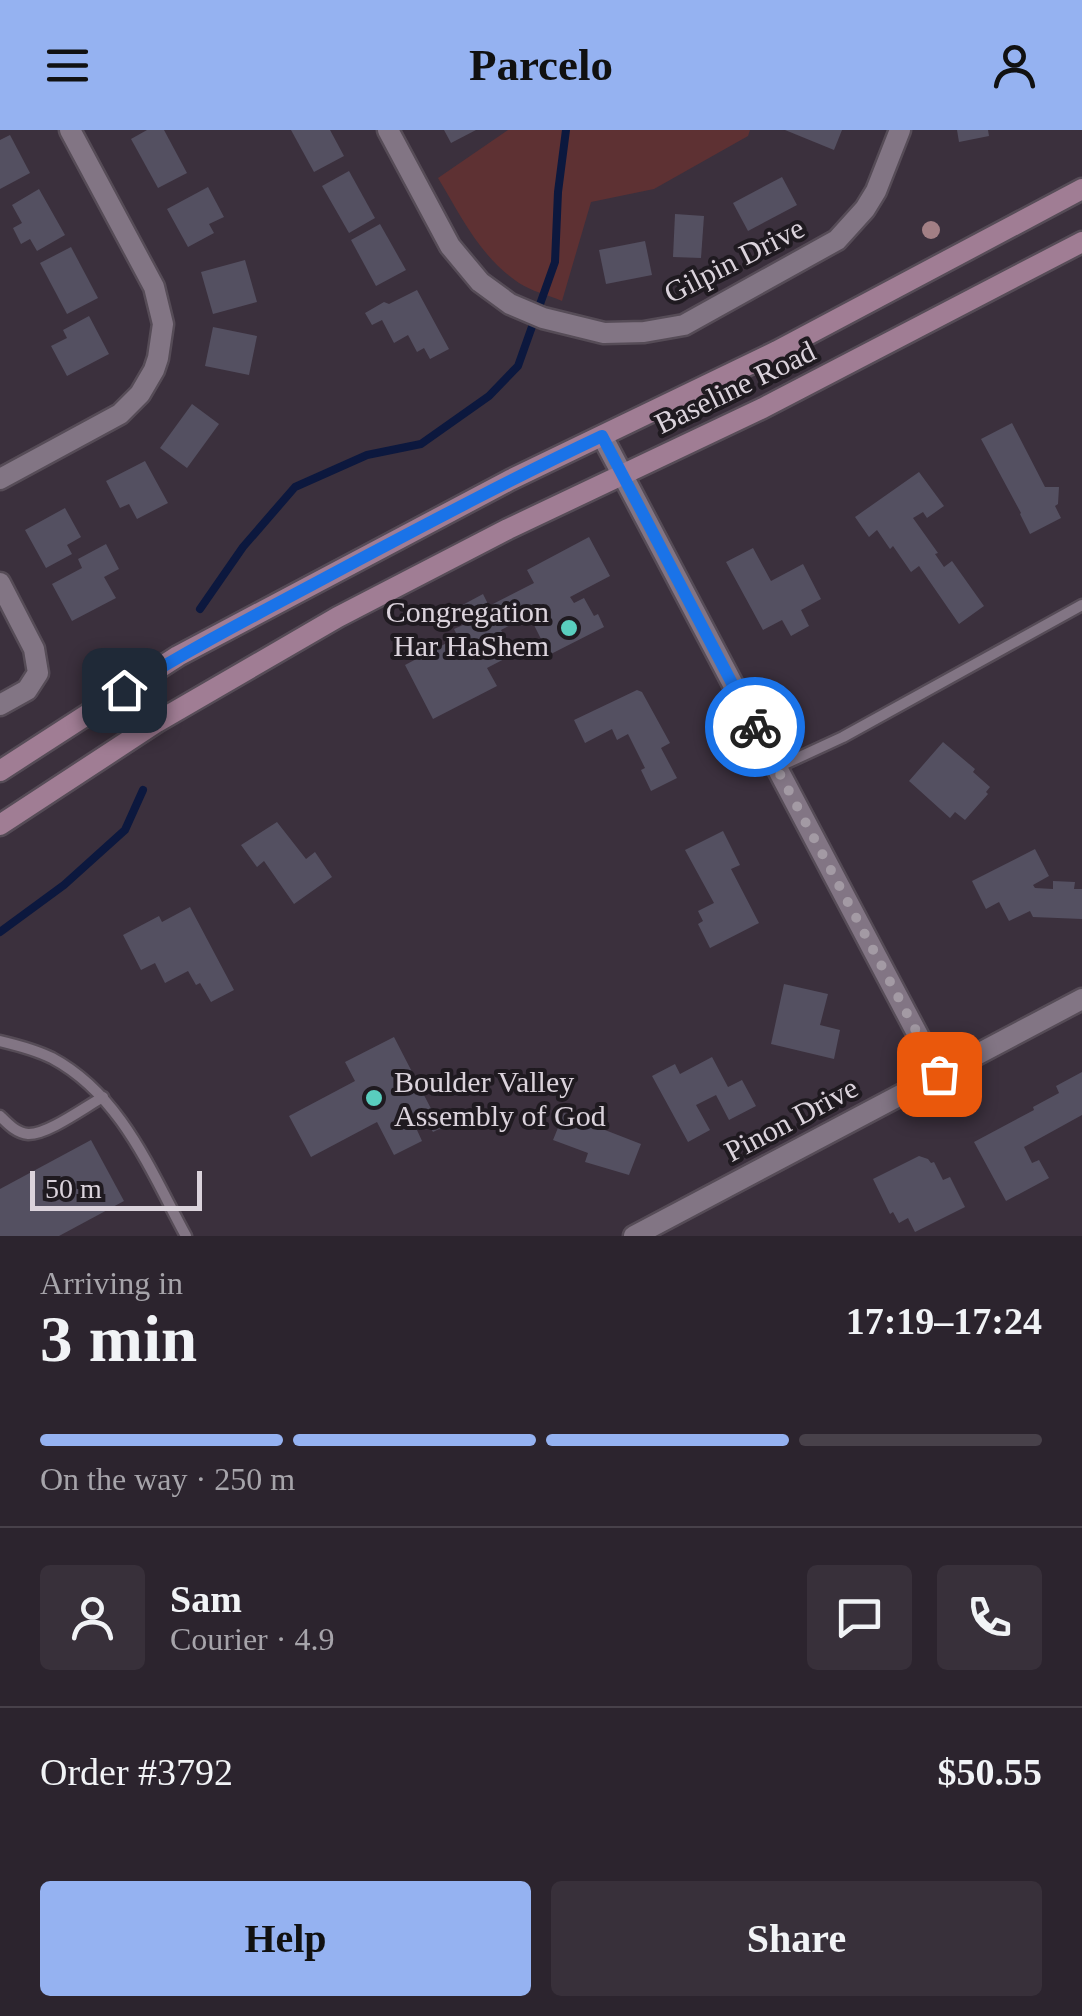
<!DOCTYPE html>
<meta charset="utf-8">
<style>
body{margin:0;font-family:Georgia,serif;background:#38303a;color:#f1f3f6;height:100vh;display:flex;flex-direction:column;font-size:38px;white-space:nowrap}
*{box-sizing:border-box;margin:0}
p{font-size:32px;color:#a6a4aa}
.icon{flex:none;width:55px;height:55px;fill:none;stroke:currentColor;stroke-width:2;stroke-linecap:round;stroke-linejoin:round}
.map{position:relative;height:1106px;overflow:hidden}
.details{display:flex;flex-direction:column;background:#2c242e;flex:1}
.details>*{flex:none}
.scale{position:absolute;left:30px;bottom:25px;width:172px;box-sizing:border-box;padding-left:10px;border:5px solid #dbd3dc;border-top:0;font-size:28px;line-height:35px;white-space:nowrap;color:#dbd3dc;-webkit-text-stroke:8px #1f1a20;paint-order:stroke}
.pin{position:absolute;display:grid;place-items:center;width:85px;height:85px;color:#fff;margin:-42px;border-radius:20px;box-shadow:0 5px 15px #0006}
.courier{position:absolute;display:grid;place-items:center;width:100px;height:100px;margin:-50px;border:8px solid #1a73e8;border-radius:50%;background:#fff;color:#222;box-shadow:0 2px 12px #0007}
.overview em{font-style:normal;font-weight:800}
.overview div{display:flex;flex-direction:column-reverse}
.overview{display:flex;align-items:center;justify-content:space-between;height:170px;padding:0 40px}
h1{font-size:65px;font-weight:800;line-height:75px}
.bar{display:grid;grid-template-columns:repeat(4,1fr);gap:15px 10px;align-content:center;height:120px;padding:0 40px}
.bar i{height:12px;border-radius:8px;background:#48414a}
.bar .on{background:#95b2f1}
.bar p{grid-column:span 4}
.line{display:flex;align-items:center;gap:25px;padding:0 40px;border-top:2px solid #48414a}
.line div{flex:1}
.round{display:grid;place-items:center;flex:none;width:105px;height:105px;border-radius:10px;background:#38303a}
.button{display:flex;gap:20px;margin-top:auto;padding:20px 40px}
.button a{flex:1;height:115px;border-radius:10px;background:#95b2f1;color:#111;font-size:40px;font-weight:800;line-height:115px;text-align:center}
.button a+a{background:#38303a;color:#f1f3f6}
header{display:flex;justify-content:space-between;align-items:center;height:130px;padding:0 40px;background:#95b2f1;color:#111;font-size:45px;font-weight:800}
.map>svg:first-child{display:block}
.green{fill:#5e3133}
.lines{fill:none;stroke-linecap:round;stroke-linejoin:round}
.stream{stroke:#0c183e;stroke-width:8}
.building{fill:#545061}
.service-casing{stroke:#564c57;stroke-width:15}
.minor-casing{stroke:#564c57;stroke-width:25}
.secondary-casing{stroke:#564c57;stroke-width:25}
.service{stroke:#827584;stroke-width:10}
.minor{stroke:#827584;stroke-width:20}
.secondary{stroke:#a07d94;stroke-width:20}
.tree{fill:#a27f85}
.done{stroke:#a39aa4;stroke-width:10;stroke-dasharray:0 18}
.route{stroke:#1a73e8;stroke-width:12}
.poi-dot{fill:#59cebe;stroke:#1f1a20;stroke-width:4}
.labels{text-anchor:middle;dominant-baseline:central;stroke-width:8;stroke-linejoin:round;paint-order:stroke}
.street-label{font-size:30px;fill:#dbd3dc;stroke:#1f1a20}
.poi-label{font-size:30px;fill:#dbd3dc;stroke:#1f1a20;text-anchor:end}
</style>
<header><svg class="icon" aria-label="menu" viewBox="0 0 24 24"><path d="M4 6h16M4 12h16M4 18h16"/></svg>Parcelo<svg class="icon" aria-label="person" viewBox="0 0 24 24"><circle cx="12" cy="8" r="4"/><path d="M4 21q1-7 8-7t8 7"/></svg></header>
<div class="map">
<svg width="1082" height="1106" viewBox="0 0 1082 1106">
<rect width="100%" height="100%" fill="#3b303d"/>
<path class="green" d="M508,0H750L748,6L654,59L591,72L562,171C548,165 531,161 519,153C480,127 461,86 438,48Z"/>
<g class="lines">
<g class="stream">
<path d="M200,479L243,417L295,357L367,325L421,314L489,266L518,236L555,132L558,62L566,0"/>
<path d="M0,802L64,755L125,700L143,660"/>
</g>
</g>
<g class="building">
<path d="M147,0H164L187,43L158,58L131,9Z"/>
<path d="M291,0H330L344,26L314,42Z"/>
<path d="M444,0H476L451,13Z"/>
<path d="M785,0H842L834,20Z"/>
<path d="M957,0H988L989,6L959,12Z"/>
<path d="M10,5L30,43L0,59V10Z"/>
<path d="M349,41L375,88L349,103L322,56Z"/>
<path d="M782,47L797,75L748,101L733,73Z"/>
<path d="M208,57L224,87L209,94L214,103L188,117L167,79Z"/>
<path d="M39,59L65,105L37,121L30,109L21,114L13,98L22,93L12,75Z"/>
<path d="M675,84L704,86L701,128L673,127Z"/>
<path d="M380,94L406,140L376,156L351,110Z"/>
<path d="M645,111L652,145L606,154L599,120Z"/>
<path d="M71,117L98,168L67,184L40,133Z"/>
<path d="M245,130L257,172L213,184L201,142Z"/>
<path d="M417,160L449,219L430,229L424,218L417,222L408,205L394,213L382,190L372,195L365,183L384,172L389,174Z"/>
<path d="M89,186L109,224L67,246L51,216L67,208L63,200Z"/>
<path d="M213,197L257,206L249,245L205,236Z"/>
<path d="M192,274L219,294L187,338L160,318Z"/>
<path d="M1012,293L1045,357H1059L1058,374L1055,376L1061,388L1030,404L1020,384L1021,383L981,309Z"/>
<path d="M145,331L168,373L137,389L129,374L120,378L106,351Z"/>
<path d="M919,342L944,376L927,388L923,382L913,388L938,423L935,424L944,437L952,431L984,476L959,494L919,436L911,442L893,416L890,419L877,400L869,407L855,387Z"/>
<path d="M65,378L81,407L67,415L72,424L46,438L25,400Z"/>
<path d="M589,407L610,446L570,467L574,473L584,468L594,486L598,484L604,497L549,525L529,485L501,500L514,524L487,538L497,556L433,589L405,535L458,507L454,499L463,495L455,479L483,464L489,476L534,453L527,440Z"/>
<path d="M106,414L119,439L104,447L116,468L72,491L52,454L82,438L78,429Z"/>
<path d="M753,418L771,451L803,434L821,469L801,480L809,496L791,506L782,490L763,500L726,432Z"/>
<path d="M637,560L642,562L670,613L661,618L677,648L651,661L641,640L645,638L628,604L617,610L612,599L585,613L574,590Z"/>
<path d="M943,612L975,639L973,642L990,657L986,662L988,664L965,690L955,682L950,688L909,651Z"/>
<path d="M277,692L306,729L315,722L332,747L294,774L264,731L257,737L241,715Z"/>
<path d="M723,701L740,735L731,739L759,793L710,818L698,794L703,791L698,781L714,773L685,720Z"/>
<path d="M1035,719L1049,746L1033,755L1035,758L1053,759V751L1075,752L1074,759H1082V789L1033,787L1030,781L1009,791L999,772L986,779L972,751Z"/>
<path d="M190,777L234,860L211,872L200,853L196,855L188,841L165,853L155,833L141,840L123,805L159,786L162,792Z"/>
<path d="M784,854L828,864L820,895L840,900L834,929L771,914Z"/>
<path d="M394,907L441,998L433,1002L428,994L417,1000L422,1011L394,1025L377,992L311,1027L289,986L355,951L345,932Z"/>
<path d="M712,927L728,957L742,950L756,976L729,990L716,965L696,975L710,1000L688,1012L652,946L675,934L680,944Z"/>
<path d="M1082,942V985L1024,1017L1032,1033L1039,1030L1049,1048L1006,1071L974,1012L1034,980L1033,977L1059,963L1056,956Z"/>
<path d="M564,983L589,993L591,987L608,993L605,1000L641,1014L629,1045L585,1032L588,1023L553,1010Z"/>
<path d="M91,1010L124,1071L59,1106H0V1059Z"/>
<path d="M919,1026L928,1029L931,1033L934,1032L943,1050L950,1047L965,1077L915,1102L908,1088L899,1093L893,1082L890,1084L873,1049Z"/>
</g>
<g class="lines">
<defs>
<g id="service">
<path d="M778,637L843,607L1082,475"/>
<path d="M0,911C17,915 36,920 52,928C121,965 150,1040 186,1106"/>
<path d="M0,986C7,993 16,1003 28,1004C47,1005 85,977 103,967"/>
</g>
<g id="minor">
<path d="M388,0L450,116L480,152L510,174L543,188L604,203L644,202L684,195L837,110L865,79L876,61L900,0"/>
<path d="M602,306L939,945"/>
<path d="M0,349L120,284L140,264L154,240L158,228L163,194L154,157L70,0"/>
<path d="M0,453L34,519L38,543L27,560L0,575"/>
<path d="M634,1106L1082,869"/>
</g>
<g id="secondary">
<path d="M0,641L178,526L510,350L777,221L1082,59"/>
<path d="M0,695L157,592L338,487L508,399L763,278L1082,112"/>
</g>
</defs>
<use href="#service" class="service-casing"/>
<use href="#minor" class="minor-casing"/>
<use href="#secondary" class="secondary-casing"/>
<use href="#service" class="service"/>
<use href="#minor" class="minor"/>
<use href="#secondary" class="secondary"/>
</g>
<circle class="tree" cx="931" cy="100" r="9"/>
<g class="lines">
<path class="done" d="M755,597L939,944"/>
<path class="route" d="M124,560C198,514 275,475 351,434C434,390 517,346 602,306L755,597"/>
</g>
<g class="poi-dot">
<circle cx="569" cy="498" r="10"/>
<circle cx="374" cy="968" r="10"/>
</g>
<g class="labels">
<g class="street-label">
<text transform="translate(734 130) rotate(-27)">Gilpin Drive</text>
<text transform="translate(735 257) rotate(-26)">Baseline Road</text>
<text transform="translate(791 989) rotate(-28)">Pinon Drive</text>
</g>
<g class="poi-label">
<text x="549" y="481">Congregation<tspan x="549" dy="34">Har HaShem</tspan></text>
<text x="394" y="951" text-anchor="start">Boulder Valley<tspan x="394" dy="34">Assembly of God</tspan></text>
</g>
</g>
</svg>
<div class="scale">50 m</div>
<div class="pin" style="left:939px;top:944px;background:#ea580c"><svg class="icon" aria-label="bag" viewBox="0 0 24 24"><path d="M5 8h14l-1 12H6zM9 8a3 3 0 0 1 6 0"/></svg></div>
<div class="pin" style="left:124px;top:560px;background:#1f2937"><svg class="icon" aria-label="home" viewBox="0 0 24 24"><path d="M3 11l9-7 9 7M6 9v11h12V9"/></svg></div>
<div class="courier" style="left:755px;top:597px"><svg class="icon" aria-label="bike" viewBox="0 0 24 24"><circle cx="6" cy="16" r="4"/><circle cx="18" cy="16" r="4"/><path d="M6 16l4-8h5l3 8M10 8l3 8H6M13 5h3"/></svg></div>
</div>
<section class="details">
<div class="overview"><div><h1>3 min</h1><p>Arriving in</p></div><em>17:19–17:24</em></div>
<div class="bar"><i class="on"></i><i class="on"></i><i class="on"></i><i></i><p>On the way · 250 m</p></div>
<div class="line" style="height:180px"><a class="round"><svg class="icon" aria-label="person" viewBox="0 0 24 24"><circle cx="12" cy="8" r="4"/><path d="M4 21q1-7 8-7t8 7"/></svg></a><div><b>Sam</b><p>Courier · 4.9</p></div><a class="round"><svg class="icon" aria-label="chat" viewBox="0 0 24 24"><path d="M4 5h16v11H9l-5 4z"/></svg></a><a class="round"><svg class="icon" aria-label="phone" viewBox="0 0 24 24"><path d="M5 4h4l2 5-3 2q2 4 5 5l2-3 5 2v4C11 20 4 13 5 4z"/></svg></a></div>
<div class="line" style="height:130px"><div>Order #3792</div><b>$50.55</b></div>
<div class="button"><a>Help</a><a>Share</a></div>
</section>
